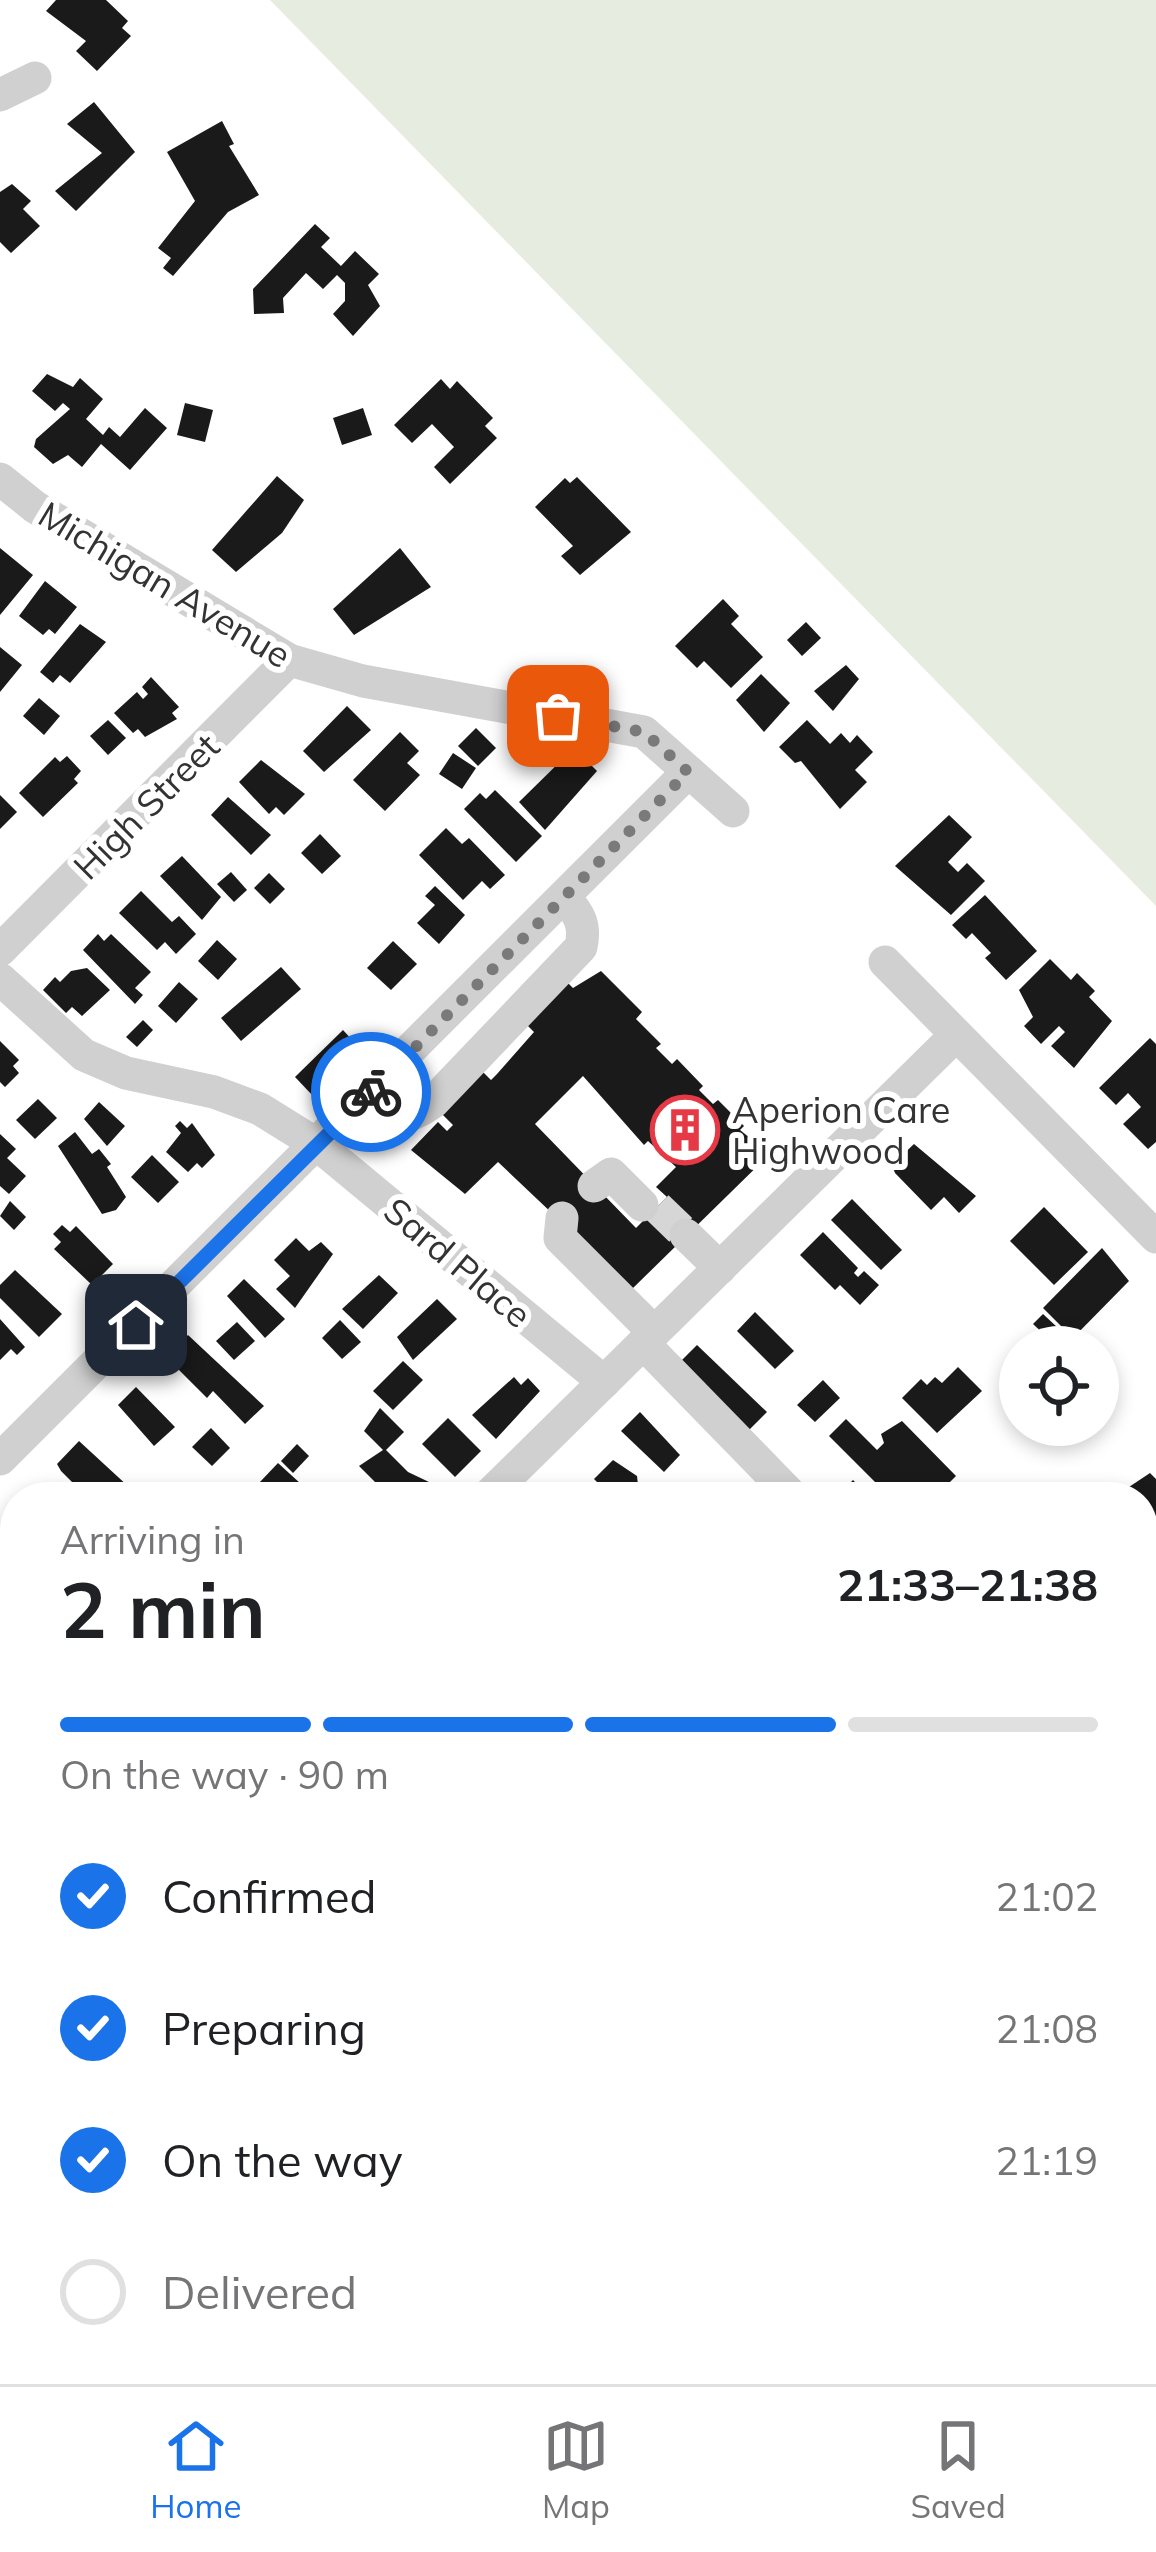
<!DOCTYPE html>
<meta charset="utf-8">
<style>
body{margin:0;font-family:Mulish,sans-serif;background:#f2f2f2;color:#202124;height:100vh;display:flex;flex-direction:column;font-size:45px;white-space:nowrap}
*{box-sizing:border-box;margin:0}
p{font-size:39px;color:#757577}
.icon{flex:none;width:66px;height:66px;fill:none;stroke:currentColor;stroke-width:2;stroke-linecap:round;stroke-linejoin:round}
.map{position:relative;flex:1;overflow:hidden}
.details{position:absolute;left:0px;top:1482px;width:1158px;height:903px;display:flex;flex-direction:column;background:#fff;border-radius:48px 48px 0 0;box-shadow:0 6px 18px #0003}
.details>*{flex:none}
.buttons{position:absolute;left:999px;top:1326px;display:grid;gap:24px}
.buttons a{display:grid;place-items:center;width:120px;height:120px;border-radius:50%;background:#fff;box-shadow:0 6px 18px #0003;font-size:60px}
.pin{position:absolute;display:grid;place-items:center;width:102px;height:102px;color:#fff;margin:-51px;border-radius:24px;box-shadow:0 6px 18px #0006}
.courier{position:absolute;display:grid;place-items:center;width:120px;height:120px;margin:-60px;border:9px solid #1a73e8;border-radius:50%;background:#fff;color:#222;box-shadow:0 3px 15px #0007}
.overview em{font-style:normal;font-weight:700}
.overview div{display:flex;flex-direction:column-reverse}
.overview{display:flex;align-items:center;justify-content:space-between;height:204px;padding:0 60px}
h1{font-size:78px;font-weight:700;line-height:90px}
.bar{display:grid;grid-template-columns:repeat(4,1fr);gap:18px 12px;align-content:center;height:144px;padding:0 60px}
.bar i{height:15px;border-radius:9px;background:#e0e0e0}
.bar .active{background:#1a73e8}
.bar p{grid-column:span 4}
ol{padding:0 60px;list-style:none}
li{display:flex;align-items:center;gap:36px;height:132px}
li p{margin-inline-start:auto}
li .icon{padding:12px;border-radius:50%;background:#1a73e8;color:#fff;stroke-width:4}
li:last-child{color:#757577}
li i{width:66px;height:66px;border:6px solid #e0e0e0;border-radius:50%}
.tabs{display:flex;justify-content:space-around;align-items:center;height:168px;border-top:3px solid #e0e0e0;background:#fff;font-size:33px;color:#757577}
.tabs a{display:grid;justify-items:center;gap:6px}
.tabs .active{color:#1a73e8}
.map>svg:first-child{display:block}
.green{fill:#e6ecdf}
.building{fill:#1a1a1a;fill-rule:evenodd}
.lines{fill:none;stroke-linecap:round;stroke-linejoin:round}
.minor-tunnel{stroke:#d6d6d6;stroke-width:33;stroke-dasharray:33 16;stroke-linecap:butt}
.minor{stroke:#d0d0d0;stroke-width:33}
.major{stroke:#ababab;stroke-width:42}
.done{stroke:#7a7a7a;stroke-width:12;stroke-dasharray:0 21.6}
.route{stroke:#1a73e8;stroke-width:15}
.labels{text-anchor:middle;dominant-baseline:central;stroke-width:12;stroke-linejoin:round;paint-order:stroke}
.street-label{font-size:36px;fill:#333;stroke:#fff}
.poi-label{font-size:36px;fill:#333;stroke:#fff;text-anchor:start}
</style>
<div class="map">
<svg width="1156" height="2384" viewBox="0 0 1156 2384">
<rect width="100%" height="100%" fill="#fff"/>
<g class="green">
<path d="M270,0H1156V906Z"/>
<path d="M1156,2156V2384H1122V2370H1143V2205Z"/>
</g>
<g class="building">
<path d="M56,0H106L128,21L122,28L131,36L97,71L76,51L86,41L46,11Z"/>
<path d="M94,102L135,152L76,211L55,191L102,153L67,124Z"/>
<path d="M222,121L234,144L229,146L259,195L228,212L173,276L163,268L171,258L158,248L195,201L167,152Z"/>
<path d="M12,184L31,201L23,209L40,226L11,253L0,242V192Z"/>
<path d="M315,224L330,238L321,247L341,266L355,251L379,274L368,285L380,306L353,336L333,314L345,301V283L337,275L323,289L306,273L283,298L284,313L254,314L253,289Z"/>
<path d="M47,374L73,387L80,378L103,399L86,419L103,435L109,427L120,437L145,408L167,428L130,470L101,444L82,467L68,455L53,464L34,447L36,439L70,409L63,403L55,411L32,391Z"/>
<path d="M441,379L450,389L457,381L493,418L485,426L497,438L450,484L434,467L454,447L432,424L412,443L394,425Z"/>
<path d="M185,403L213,410L205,442L177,435Z"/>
<path d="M363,408L372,435L342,445L333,418Z"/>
<path d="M277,476L304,500L282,533L236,572L212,550Z"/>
<path d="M577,477L631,532L580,575L561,556L573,546L535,507L565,478L570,483Z"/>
<path d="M0,548L33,575L0,615Z"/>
<path d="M400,548L431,587L354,635L333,609Z"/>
<path d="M45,581L77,607L55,634L49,629L43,635L19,616Z"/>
<path d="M723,599L739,616L731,624L763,657L731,688L704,661L697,668L675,646Z"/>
<path d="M806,622L821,638L802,656L787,640Z"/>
<path d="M80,624L106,642L70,683L60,675L53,683L40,672Z"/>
<path d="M0,647L22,665L0,692Z"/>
<path d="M846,665L859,679L833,711L814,691Z"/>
<path d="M761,674L790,703L764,732L736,700Z"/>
<path d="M151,677L179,707L172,713L177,719L145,737L138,729L133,733L114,713L137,692L143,699L148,694L142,687Z"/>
<path d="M39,698L60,716L44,735L23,716Z"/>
<path d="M347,706L371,730L324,772L303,751Z"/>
<path d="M108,720L126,738L108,755L90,736Z"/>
<path d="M807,720L830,744L841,733L850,743L857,735L873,752L855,770L867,782L840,809L801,761L795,763L779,747Z"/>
<path d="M476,728L496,748L478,766L458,746Z"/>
<path d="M400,732L419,751L407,763L420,775L385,811L353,780Z"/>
<path d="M574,748L597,771L545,830L519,802Z"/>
<path d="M453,753L476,768L462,789L439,774Z"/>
<path d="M67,756L81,771L74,779L78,783L43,817L19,793L55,757L60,762Z"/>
<path d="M261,760L305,794L284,815L276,807L269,814L239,782Z"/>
<path d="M495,790L542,836L516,862L464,809L480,793L486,799Z"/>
<path d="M0,795L17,812L0,829Z"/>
<path d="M228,797L271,835L251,855L211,815Z"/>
<path d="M949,815L972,837L948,862L958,872L967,863L985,881L951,915L895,866Z"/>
<path d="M446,828L462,844L469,838L505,875L490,889L482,881L463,900L419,855Z"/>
<path d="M320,834L341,856L322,874L301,853Z"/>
<path d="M182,856L221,897L202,920L160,876Z"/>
<path d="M231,872L247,890L234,902L217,884Z"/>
<path d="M269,873L285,889L270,904L254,888Z"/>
<path d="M435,886L465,915L439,944L417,923L435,905L425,896Z"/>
<path d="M141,891L172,922L179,916L196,934L176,954L165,942L157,950L119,913Z"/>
<path d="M985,895L1037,951L1006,980L985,958L991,953L972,933L966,939L952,925Z"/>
<path d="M98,934L104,941L111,934L151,972L135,988L143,995L135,1004L83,950Z"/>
<path d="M217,940L237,959L218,980L198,961Z"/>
<path d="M393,941L417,964L391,990L367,968Z"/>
<path d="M1050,959L1071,980L1077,973L1095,991L1089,997L1112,1021L1074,1068L1051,1046L1065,1032L1059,1026L1041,1044L1024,1026L1033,1017L1019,990Z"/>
<path d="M281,967L301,989L241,1041L221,1018Z"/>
<path d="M87,968L110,990L82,1016L72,1007L66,1013L43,990L55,977L60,982L71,971Z"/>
<path d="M601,971L642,1012L636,1019L661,1044L656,1048L672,1064L677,1059L703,1086L699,1090L713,1104L718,1100L744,1126L740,1130L770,1154L632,1289L498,1162L465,1194L411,1150L438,1122L447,1131L453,1125L440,1112L480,1069L491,1080L497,1074L534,1032L525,1023L567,982L573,988ZM583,1076L644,1145L648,1141L676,1167L656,1187L667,1197L636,1228L535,1124Z"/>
<path d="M179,982L198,999L176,1023L158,1006Z"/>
<path d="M143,1020L153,1030L137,1047L126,1037Z"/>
<path d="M343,1030L363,1052L314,1097L295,1077Z"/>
<path d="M1150,1038L1156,1044V1142L1148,1149L1123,1124L1141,1107L1128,1093L1116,1105L1099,1088Z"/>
<path d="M0,1041L19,1060L13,1066L19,1073L5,1087L0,1082Z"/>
<path d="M38,1099L57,1118L35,1139L16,1120Z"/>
<path d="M99,1102L125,1126L107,1146L84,1119Z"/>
<path d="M180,1121L187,1128L192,1123L215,1155L202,1168L197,1163L188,1172L166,1152L181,1133L175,1126Z"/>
<path d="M75,1132L92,1154L99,1149L111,1164L107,1167L126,1197L116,1210L102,1214L58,1146Z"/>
<path d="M0,1134L16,1149L7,1158L26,1176L9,1194L0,1186Z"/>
<path d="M914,1144L976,1196L959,1213L944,1197L931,1210L895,1173L892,1165Z"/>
<path d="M152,1155L179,1182L158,1203L131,1177Z"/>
<path d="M852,1199L902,1250L881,1270L831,1220Z"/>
<path d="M10,1201L26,1217L14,1230L0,1216Z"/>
<path d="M1044,1207L1088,1252L1054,1285L1010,1241Z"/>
<path d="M62,1225L70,1232L76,1226L113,1264L92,1285L54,1249L61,1242L53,1234Z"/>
<path d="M823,1232L858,1268L854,1273L858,1277L864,1271L879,1285L860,1305L840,1285L835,1290L800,1255Z"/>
<path d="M296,1238L309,1251L321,1242L333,1254L295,1308L276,1289L290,1276L274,1260Z"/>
<path d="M1102,1248L1129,1281L1073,1338L1043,1308Z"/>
<path d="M15,1270L62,1314L39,1337L0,1298V1285Z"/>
<path d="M379,1275L398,1293L363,1329L342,1309Z"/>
<path d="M244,1279L285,1319L265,1338L227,1296Z"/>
<path d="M437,1299L457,1319L413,1360L397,1337Z"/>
<path d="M755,1312L794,1351L775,1369L737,1331Z"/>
<path d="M1043,1314L1058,1328L1048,1338L1033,1324Z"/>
<path d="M0,1319L25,1347L17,1355L11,1349L0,1360Z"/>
<path d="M340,1320L361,1342L342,1359L322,1338Z"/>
<path d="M237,1322L255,1341L234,1360L216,1341Z"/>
<path d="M188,1335L264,1406L245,1424L213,1391L207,1398L166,1357Z"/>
<path d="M697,1345L767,1412L745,1434L676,1366Z"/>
<path d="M403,1361L423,1380L393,1410L373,1391Z"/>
<path d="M958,1367L982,1391L937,1433L902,1398L921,1379L927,1385L935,1377L942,1383Z"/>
<path d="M514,1377L521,1385L528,1378L540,1391L496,1439L472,1415Z"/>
<path d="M823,1380L840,1398L815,1422L797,1405Z"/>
<path d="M136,1387L175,1427L154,1446L118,1405Z"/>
<path d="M380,1408L404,1432L386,1450L408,1472L429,1482L415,1497H390L359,1466L383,1450L364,1431Z"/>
<path d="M640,1412L680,1455L664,1472L621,1431Z"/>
<path d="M448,1418L481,1451L455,1477L422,1444Z"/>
<path d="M846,1419L877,1450L884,1443L881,1434L902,1421L956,1476L935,1497H890L829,1436Z"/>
<path d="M211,1428L230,1448L212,1466L192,1447Z"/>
<path d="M79,1441L130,1488L121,1497H111L102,1488L87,1497L61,1471L57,1464Z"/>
<path d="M297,1444L309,1456L293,1473L281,1461Z"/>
<path d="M613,1460L637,1476L638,1485L625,1497H612L594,1479Z"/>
<path d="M278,1463L301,1484L289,1497H274L259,1483Z"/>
<path d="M1150,1473L1156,1479V1525L1143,1538V1497H1114Z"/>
<path d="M853,1480L868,1495L872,1491L878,1497H836Z"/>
<path d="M15,1514V1560L0,1575V1528Z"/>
<path d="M10,1647L15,1652L12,1700L0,1688V1657Z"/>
<path d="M1156,1702V1764L1143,1751V1715Z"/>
<path d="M0,1714L15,1729L0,1750Z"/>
<path d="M15,1749V1783L0,1768Z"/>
<path d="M1143,1769L1156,1782L1143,1800Z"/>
<path d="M0,2041L15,2056V2066L0,2080Z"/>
<path d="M0,2131L15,2146L4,2166L0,2161Z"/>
<path d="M15,2236V2268L11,2264L4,2271L0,2251Z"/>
<path d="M310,2370H342L328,2384Z"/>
<path d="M351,2370H394L399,2375L390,2384H337Z"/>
<path d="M708,2370H747L750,2373L738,2384H694Z"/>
<path d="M796,2370H835L821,2384H810Z"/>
<path d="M949,2370H1031L1017,2384H949L942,2377Z"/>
</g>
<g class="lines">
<path class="minor-tunnel" d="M657,1207L686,1235"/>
<g class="minor">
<path d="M0,95L35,78"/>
<path d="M0,479L35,507L289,660L363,681L644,732L733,811"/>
<path d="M0,950L289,660"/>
<path d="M885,962L1156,1237"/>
<path d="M0,979L84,1055L126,1073L214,1092L260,1109L318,1145L604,1382"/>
<path d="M360,1103C389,1121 406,1122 433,1102L581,947C586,925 579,913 564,897"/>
<path d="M594,1186L611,1174L642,1205"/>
<path d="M562,1218L560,1238L654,1332"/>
<path d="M686,1235L720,1268"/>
<path d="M643,1343L793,1497"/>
<path d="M0,1459L688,772"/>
<path d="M487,1497L955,1036"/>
<path d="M0,1612L15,1627"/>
<path d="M1143,1661L1156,1674"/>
<path d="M1143,1875L1156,1862"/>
<path d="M1143,1986L1156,1999"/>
<path d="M0,1991L15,1976"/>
<path d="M121,2384L135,2370"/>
<path d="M632,2384L646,2370"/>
</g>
<g class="major">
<path d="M0,1879L15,1894"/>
<path d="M488,2370L502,2384"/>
</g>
</g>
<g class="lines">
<path class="done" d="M371,1092L688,772L644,732L558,716"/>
<path class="route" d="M136,1325L371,1092"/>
</g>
<defs>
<symbol id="building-ring" viewBox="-11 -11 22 22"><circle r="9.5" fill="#fff" stroke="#e63946" stroke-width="1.5"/><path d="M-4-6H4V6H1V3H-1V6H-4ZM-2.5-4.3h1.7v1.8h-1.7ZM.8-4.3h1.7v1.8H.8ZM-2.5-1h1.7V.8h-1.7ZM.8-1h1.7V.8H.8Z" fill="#e63946"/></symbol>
</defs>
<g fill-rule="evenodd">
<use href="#building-ring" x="647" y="1092" width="76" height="76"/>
</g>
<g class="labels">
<g class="street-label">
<text transform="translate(165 584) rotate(31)">Michigan Avenue</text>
<text transform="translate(146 806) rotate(-45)">High Street</text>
<text transform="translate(458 1262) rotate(40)">Sard Place</text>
</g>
<g class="poi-label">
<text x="732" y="1109">Aperion Care<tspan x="732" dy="41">Highwood</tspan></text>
</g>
</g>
</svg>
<div class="buttons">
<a><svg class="icon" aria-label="locate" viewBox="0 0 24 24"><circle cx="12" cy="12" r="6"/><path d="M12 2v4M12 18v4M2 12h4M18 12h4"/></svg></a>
</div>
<div class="pin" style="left:558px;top:716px;background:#ea580c"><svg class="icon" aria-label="bag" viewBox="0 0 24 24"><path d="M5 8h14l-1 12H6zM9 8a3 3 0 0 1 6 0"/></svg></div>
<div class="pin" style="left:136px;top:1325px;background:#1f2937"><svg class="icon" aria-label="home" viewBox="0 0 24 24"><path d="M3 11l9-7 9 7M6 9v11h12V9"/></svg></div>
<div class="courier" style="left:371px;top:1092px"><svg class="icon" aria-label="bike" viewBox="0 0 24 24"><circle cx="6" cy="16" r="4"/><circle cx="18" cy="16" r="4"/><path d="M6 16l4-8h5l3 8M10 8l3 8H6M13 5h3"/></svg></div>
<section class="details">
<div class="overview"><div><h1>2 min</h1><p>Arriving in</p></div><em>21:33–21:38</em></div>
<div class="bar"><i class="active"></i><i class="active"></i><i class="active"></i><i></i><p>On the way · 90 m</p></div>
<ol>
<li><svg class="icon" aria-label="check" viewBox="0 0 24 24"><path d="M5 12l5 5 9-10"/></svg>Confirmed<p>21:02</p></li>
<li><svg class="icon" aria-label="check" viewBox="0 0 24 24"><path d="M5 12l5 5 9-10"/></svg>Preparing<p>21:08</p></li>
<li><svg class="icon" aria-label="check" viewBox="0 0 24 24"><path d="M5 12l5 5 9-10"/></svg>On the way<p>21:19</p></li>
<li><i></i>Delivered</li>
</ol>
</section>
</div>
<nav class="tabs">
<a class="active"><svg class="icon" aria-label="home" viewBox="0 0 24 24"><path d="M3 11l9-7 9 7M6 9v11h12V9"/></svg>Home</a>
<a><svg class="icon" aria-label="map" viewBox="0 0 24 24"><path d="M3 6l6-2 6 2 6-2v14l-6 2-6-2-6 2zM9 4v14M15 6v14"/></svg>Map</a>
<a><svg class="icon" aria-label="saved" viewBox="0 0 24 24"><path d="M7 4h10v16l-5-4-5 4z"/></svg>Saved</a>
</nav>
